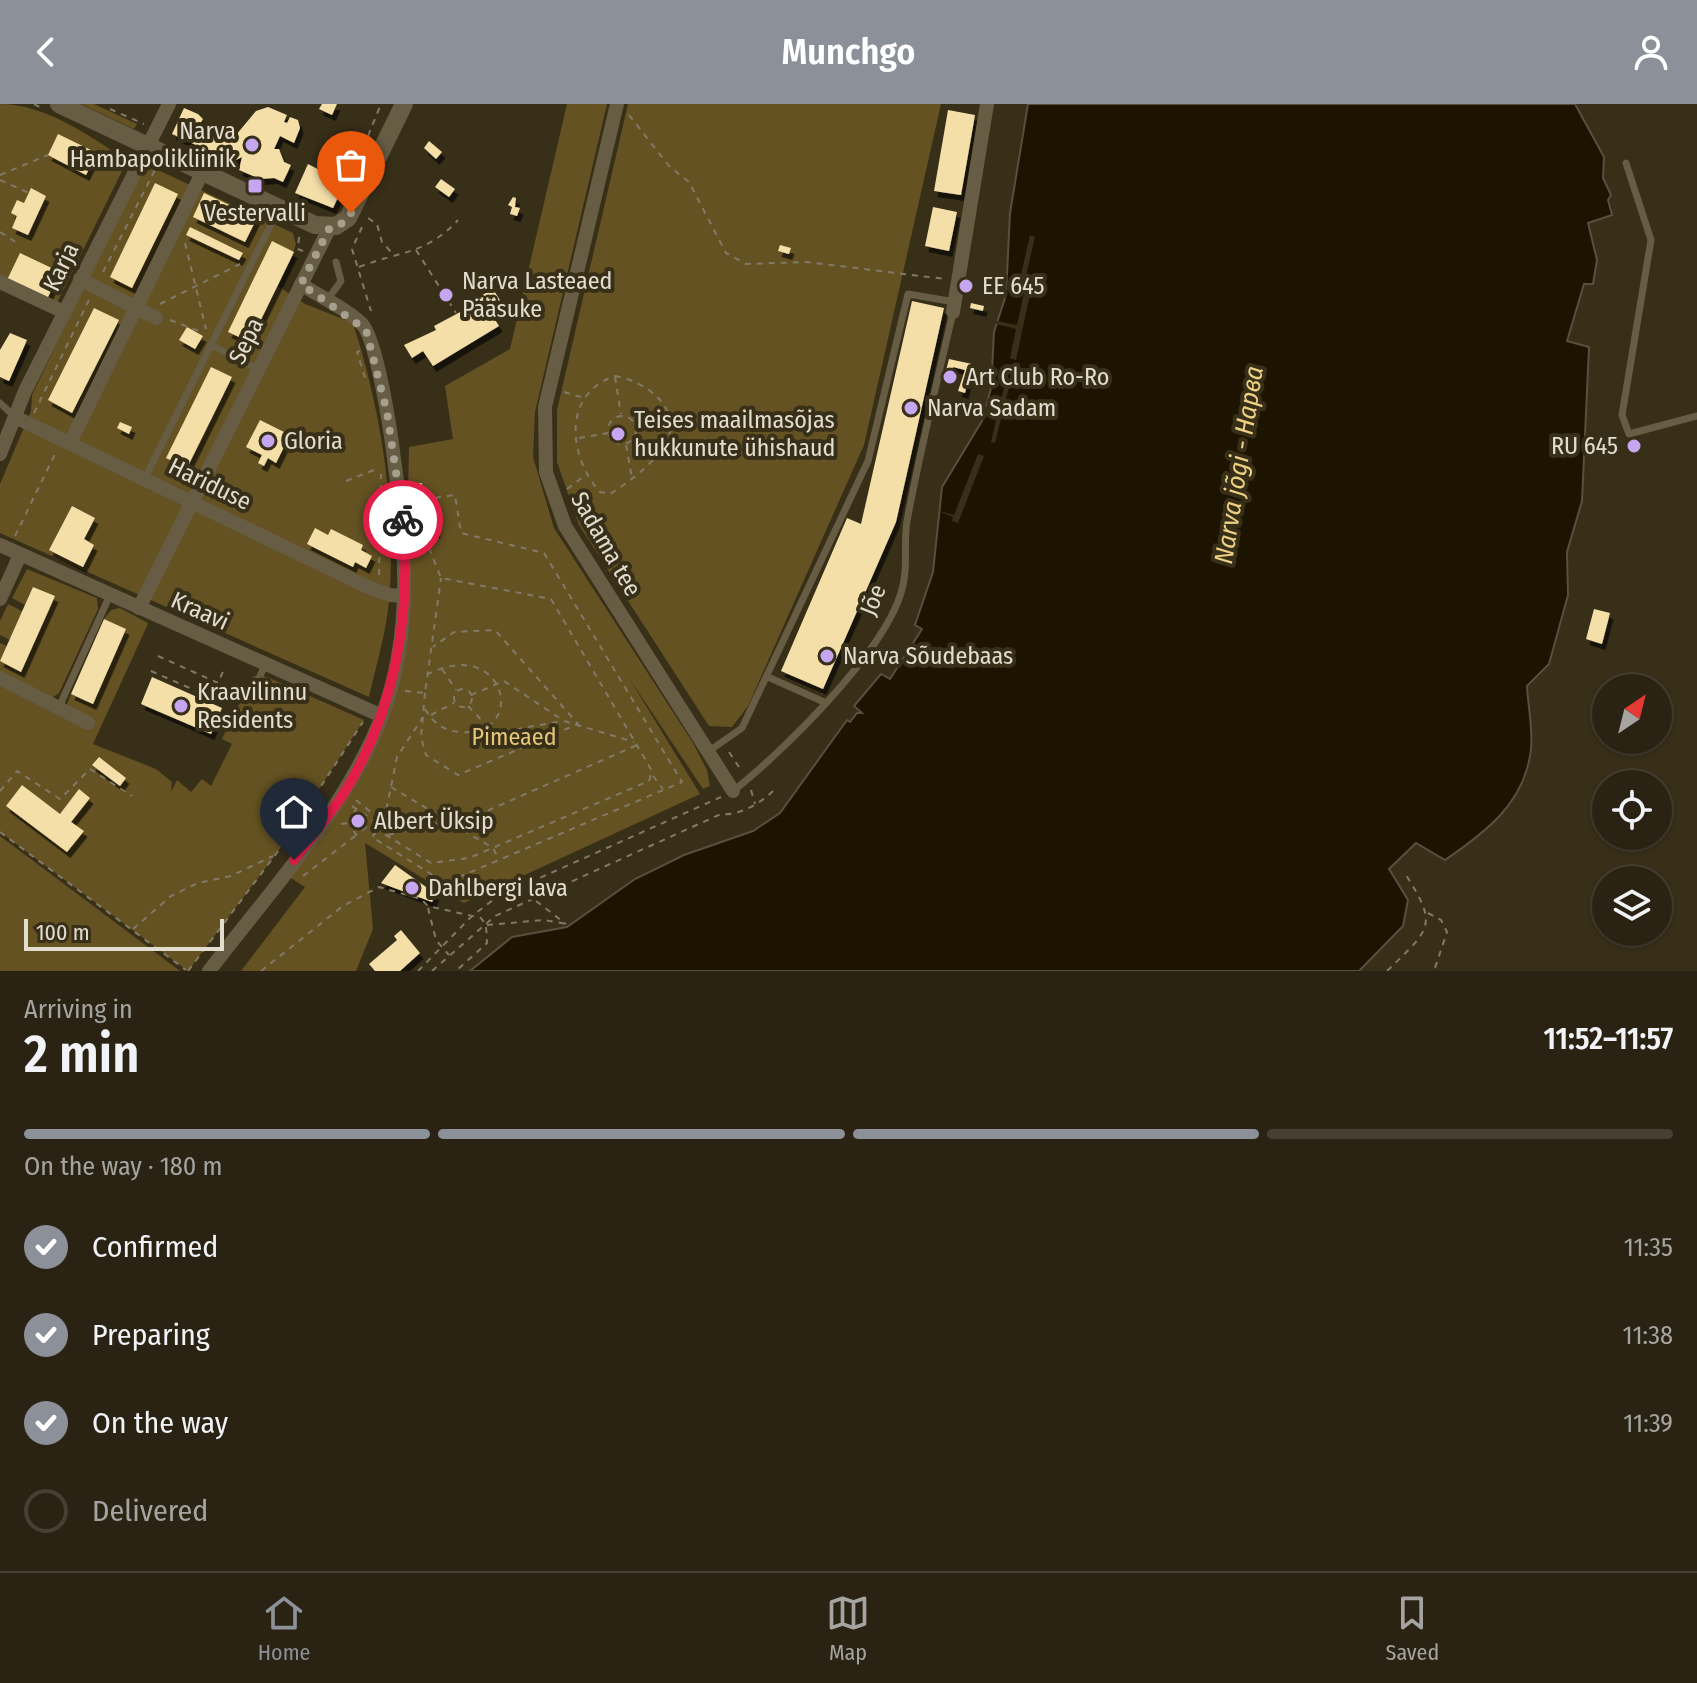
<!DOCTYPE html>
<meta charset="utf-8">
<style>
body{margin:0;font-family:"Fira Sans Condensed",sans-serif;background:#322b1c;color:#f1f3f6;height:100vh;display:flex;flex-direction:column;font-size:30px;white-space:nowrap}
*{box-sizing:border-box;margin:0}
p{font-size:26px;color:#a5a4a0}
.icon{flex:none;width:44px;height:44px;fill:none;stroke:currentColor;stroke-width:2;stroke-linecap:round;stroke-linejoin:round}
.map{position:relative;height:867px;overflow:hidden}
.drawer{display:flex;flex-direction:column;background:#2a2313;flex:1}
.drawer>*{flex:none}
.needle{width:52px;rotate:35deg}
.tools{position:absolute;left:1592px;top:570px;display:grid;gap:16px}
.tools a{display:grid;place-items:center;width:80px;height:80px;border-radius:50%;background:#2a2313;box-shadow:0 2px 6px #0004,0 0 0 2px #464033;font-size:40px}
.scale{position:absolute;left:24px;bottom:20px;width:200px;box-sizing:border-box;padding-left:8px;border:4px solid #e2ddcf;border-top:0;font-size:22px;line-height:28px;white-space:nowrap;color:#e2ddcf;-webkit-text-stroke:6px #382f19;paint-order:stroke}
.pin{position:absolute;display:grid;place-items:center;width:68px;height:68px;color:#fff;margin:-82px -34px;border-radius:50% 50% 50% 0;rotate:-45deg;box-shadow:0 0 8px #0007}
.pin .icon{rotate:45deg}
.courier{position:absolute;display:grid;place-items:center;width:80px;height:80px;margin:-40px;border:6px solid #e11d48;border-radius:50%;background:#fff;color:#222;box-shadow:0 2px 10px #0007}
.overview em{font-style:normal;font-weight:600}
.overview div{display:flex;flex-direction:column-reverse}
.overview{display:flex;align-items:center;justify-content:space-between;height:136px;padding:0 24px}
h1{font-size:52px;font-weight:600;line-height:60px}
.bar{display:grid;grid-template-columns:repeat(4,1fr);gap:12px 8px;align-content:center;height:96px;padding:0 24px}
.bar i{height:10px;border-radius:6px;background:#464033}
.bar .on{background:#8c9099}
.bar p{grid-column:span 4}
ol{padding:0 24px;list-style:none}
li{display:flex;align-items:center;gap:24px;height:88px}
li p{margin-inline-start:auto}
li .icon{padding:8px;border-radius:50%;background:#8c9099;color:#fff;stroke-width:4}
li:last-child{color:#a5a4a0}
li i{width:44px;height:44px;border:4px solid #464033;border-radius:50%}
header{display:flex;justify-content:space-between;align-items:center;height:104px;padding:0 24px;background:#8c9099;color:#fff;font-size:36px;font-weight:600}
.dock{display:flex;justify-content:space-around;align-items:center;height:112px;border-top:2px solid #464033;background:#2a2313;font-size:22px;color:#a5a4a0}
.dock a{display:grid;justify-items:center;gap:4px}
.dock .on{color:#8c9099}
.map>svg:first-child{display:block}
.green{fill:#645222}
.water{fill:#1c1300;stroke:#57503e;stroke-width:2}
.pier{fill:#382f19}
.building{fill:#f4dfa9;filter:url(#shadow)}
.lines{fill:none;stroke-linecap:round;stroke-linejoin:round}
.path{stroke:#827a68;stroke-width:2;stroke-dasharray:6 6;stroke-linecap:butt}
.service{stroke:#675d45;stroke-width:7}
.minor{stroke:#675d45;stroke-width:14}
.tertiary{stroke:#675d45;stroke-width:18}
.done{stroke:#a6a08f;stroke-width:8;stroke-dasharray:0 14.4}
.route{stroke:#e11d48;stroke-width:10}
.poi-dot{fill:#c6a6f0;stroke:#382f19;stroke-width:3}
.labels{text-anchor:middle;dominant-baseline:central;stroke-width:8;stroke-linejoin:round;paint-order:stroke}
.poi-label{font-size:24px;fill:#e2ddcf;stroke:#382f19;text-anchor:start}
.street-label{font-size:24px;fill:#e2ddcf;stroke:#382f19}
.park-label{font-size:24px;fill:#e4c679;stroke:#382f19}
.water-label{font-size:26px;font-style:italic;fill:#efd183;stroke:#382f19}
</style>
<header><svg class="icon" aria-label="back" viewBox="0 0 24 24"><path d="M15 5l-7 7 7 7"/></svg>Munchgo<svg class="icon" aria-label="person" viewBox="0 0 24 24"><circle cx="12" cy="8" r="4"/><path d="M4 21q1-7 8-7t8 7"/></svg></header>
<div class="map">
<svg width="1697" height="867" viewBox="0 0 1697 867">
<defs>
<filter id="shadow"><feDropShadow dx="3.5" dy="6" stdDeviation="0" flood-color="#0009"/></filter>
</defs>
<rect width="100%" height="100%" fill="#382f19"/>
<g class="green">
<path d="M0,0C45,0 91,32 127,57L56,201L0,173Z"/>
<path d="M81,0H94L137,20L134,25Z"/>
<path d="M567,0H607L535,308L533,353L554,424L693,639L707,666L710,682L703,685L629,574L700,690L464,799L365,739L373,825L356,867H241L305,783L286,771L345,693L400,559L411,481L407,441L409,343L453,335L445,282L510,245Z"/>
<path d="M628,0H941L864,341L748,602L732,623L709,622L579,421L557,358V306Z"/>
<path d="M143,59L293,129L296,141L278,182L305,200L353,219C381,306 397,405 389,497C386,529 376,562 369,593L0,429V380L31,307L32,291Z"/>
<path d="M27,465L97,494L98,505L59,589L52,594L0,569V539L7,542L10,536L0,531V517L8,500L22,507L25,501L12,494Z"/>
<path d="M120,504L148,519L147,522L93,640L156,665L172,678L171,688L177,676L191,688L202,675L211,682L232,640L222,635L253,572L267,573L364,616L282,742L188,867L0,728V580L89,616L67,600L71,590L92,599L125,525L104,515L111,506Z"/>
<path d="M0,732L180,867H0Z"/>
</g>
<path class="water" d="M1028,0H1575L1604,53L1603,74L1611,91L1608,96L1612,111L1588,119L1597,156L1593,180H1584L1567,237L1589,243L1582,397L1567,448L1568,491L1549,560L1527,582C1528,602 1533,625 1531,645C1525,699 1486,728 1445,756L1416,739L1389,765L1408,796L1403,822L1359,867H470L512,833L567,823L635,775L684,751L753,727L780,709L847,616L850,618L857,609H862L854,602L881,570L890,575L922,525L915,521L933,468L942,383L982,317L991,284L994,228L1006,191L1010,109Z"/>
<g class="pier">
<path d="M1030,131L1035,133L1024,180L1030,190L1016,256L1010,254L1016,225L992,219V216L1017,221L1024,189L1019,179Z"/>
<path d="M1007,274L1011,275L995,339L991,338L997,311L981,306L982,302L998,305Z"/>
<path d="M978,350L984,352L958,419L952,417L953,413L936,406L954,411Z"/>
</g>
<g class="building">
<path d="M322,0H337L332,11L319,5Z"/>
<path d="M268,3L287,11L284,18L287,19L290,13L298,16L300,24L294,39L280,32L274,45H279L284,58L291,61L283,78L274,74L260,75L239,66L242,53L236,56L222,46L220,52L172,30L184,4L198,10L203,15L200,20L231,37L256,7Z"/>
<path d="M948,6L975,11L961,91L934,87Z"/>
<path d="M58,30L97,49L86,71L48,51Z"/>
<path d="M429,37L442,48L436,55L424,44Z"/>
<path d="M308,60L345,79L333,104L295,89Z"/>
<path d="M441,75L455,85L449,93L435,83Z"/>
<path d="M155,79L178,90L132,184L110,173Z"/>
<path d="M31,84L46,92L28,131L12,124L17,112L11,109L17,96L24,99Z"/>
<path d="M204,89L257,114L245,138L193,113Z"/>
<path d="M513,93L516,94L515,103L520,104L517,112L510,110L512,103L508,101Z"/>
<path d="M933,103L957,108L949,147L925,142Z"/>
<path d="M190,123L243,149L239,156L186,131Z"/>
<path d="M272,137L294,148L250,238L228,228Z"/>
<path d="M780,141L791,144L789,150L778,147Z"/>
<path d="M20,149L60,168L47,195L7,176Z"/>
<path d="M493,185L501,198L489,206L499,222L433,262L423,247L412,254L404,241L436,226L434,222L479,198L477,194Z"/>
<path d="M912,197L944,204L896,418L823,585L781,567L847,414L861,420Z"/>
<path d="M971,199L984,202L983,207L970,204Z"/>
<path d="M94,204L119,216L72,309L48,296Z"/>
<path d="M187,223L203,232L195,245L179,236Z"/>
<path d="M10,229L27,236L9,277L0,273V246Z"/>
<path d="M949,255L972,260L965,289L958,287L965,266L953,263L950,276L944,274Z"/>
<path d="M211,263L232,273L187,364L166,354Z"/>
<path d="M260,316L290,331L276,359L268,354L264,362L258,359L262,351L246,343Z"/>
<path d="M120,318L132,323L129,330L117,324Z"/>
<path d="M422,379L423,393L412,394L411,380Z"/>
<path d="M72,402L95,414L84,435L94,441L83,463L49,446Z"/>
<path d="M423,411H435L437,428L423,429Z"/>
<path d="M315,424L328,431L331,425L363,441L361,446L372,452L366,464L355,458L353,463L307,440Z"/>
<path d="M33,483L55,492L21,568L0,557Z"/>
<path d="M1594,505L1610,509L1602,540L1586,535Z"/>
<path d="M104,515L126,525L93,600L71,590Z"/>
<path d="M152,573L222,604L211,630L141,600Z"/>
<path d="M99,653L126,674L120,682L92,661Z"/>
<path d="M22,681L60,710L79,685L90,694L71,718L84,727L67,748L6,702Z"/>
<path d="M395,761L436,790L432,798L381,779Z"/>
<path d="M401,826L420,849L400,867H375L369,860L397,836L394,832Z"/>
</g>
<g class="lines">
<g class="path">
<path d="M34,0L43,5"/>
<path d="M110,5L144,20"/>
<path d="M629,11L669,62L689,78L726,149L746,160L807,158L945,175"/>
<path d="M359,54L381,0"/>
<path d="M0,71L48,51"/>
<path d="M0,76L29,89"/>
<path d="M368,114L377,120L382,138L393,150"/>
<path d="M362,123L352,145L371,207"/>
<path d="M0,128L17,139"/>
<path d="M299,133L298,145L303,147"/>
<path d="M185,139L206,225"/>
<path d="M416,146L456,209"/>
<path d="M359,163C400,147 427,150 458,116"/>
<path d="M103,168L156,64"/>
<path d="M160,200L240,160"/>
<path d="M170,216L204,229"/>
<path d="M360,247L357,248L366,277"/>
<path d="M615,272C648,277 689,310 662,345C649,363 629,378 610,390L600,388C568,352 562,290 615,272Z"/>
<path d="M615,273L621,310"/>
<path d="M564,288L581,293"/>
<path d="M34,309L89,196"/>
<circle cx="622" cy="326" r="14"/>
<path d="M637,321L669,312"/>
<path d="M579,334L608,329"/>
<path d="M626,341L632,374"/>
<path d="M346,377L379,364"/>
<path d="M567,385L587,370"/>
<path d="M15,432L56,348"/>
<path d="M379,471L381,370"/>
<path d="M158,552L218,579L224,565"/>
<path d="M442,565L456,586"/>
<path d="M151,567L210,593L218,579"/>
<circle cx="463" cy="594" r="9"/>
<path d="M405,587L425,589L441,474"/>
<path d="M425,589L421,633L426,651L458,671L578,620L495,526L454,528L433,543"/>
<path d="M471,591L504,577L564,617L634,638"/>
<path d="M468,602L494,629L563,617"/>
<path d="M425,605C433,619 444,627 460,628C529,633 506,531 428,570"/>
<path d="M431,611L454,599"/>
<path d="M729,648L741,666"/>
<path d="M653,672L663,685"/>
<path d="M391,683L493,744L498,754"/>
<path d="M751,686L755,700"/>
<path d="M0,687L17,667L60,695L90,665L132,692"/>
<path d="M356,696L384,719L372,733L445,779L682,678L544,449L461,429L455,391L419,396L420,421L441,474L551,495L652,667L649,677L469,754L431,759L378,726"/>
<path d="M352,702L374,717L356,731L350,719L356,705"/>
<path d="M384,717L397,653L423,613"/>
<path d="M341,720L356,718"/>
<path d="M455,721L637,641"/>
<path d="M0,728L186,866"/>
<path d="M388,731L444,718"/>
<path d="M303,772L355,732"/>
<path d="M536,797L566,820"/>
<path d="M428,804L436,836L449,851"/>
<path d="M1428,809L1441,816L1447,828L1434,867"/>
<path d="M487,821L544,816L567,820"/>
<path d="M133,825L171,792L198,779L231,772L273,752"/>
<path d="M188,867L282,742L363,618"/>
<path d="M261,867L343,802L379,783L421,795L428,802L481,814L486,821L487,839L456,867"/>
<path d="M418,867L472,812L497,793L721,693"/>
<path d="M432,867L495,812L721,710C740,712 763,698 776,684"/>
<path d="M1387,867C1431,824 1439,822 1404,768"/>
</g>
<g class="service">
<path d="M1626,59L1651,136L1622,311L1629,330L1697,312"/>
<path d="M328,195L341,177L336,158"/>
<path d="M211,241L258,265"/>
<path d="M0,299L15,313"/>
<path d="M145,374L279,104"/>
<path d="M768,573L824,598"/>
<path d="M251,592L265,561"/>
<path d="M59,603L110,491"/>
<path d="M709,647L742,624L868,357L908,190L955,198"/>
<path d="M733,687C783,648 883,549 901,489C909,464 903,441 907,417C920,347 937,278 953,208"/>
</g>
<g class="minor">
<path d="M617,0L545,303L546,368L565,422L733,687"/>
<path d="M80,175L156,214"/>
<path d="M0,178L64,208"/>
<path d="M953,208L987,0"/>
<path d="M15,313L370,484L390,491L404,492"/>
<path d="M70,339L203,67"/>
<path d="M0,350L25,287L169,0"/>
<path d="M0,441L382,612"/>
<path d="M0,495L20,451"/>
<path d="M139,504L330,123"/>
<path d="M0,574L88,619"/>
<path d="M209,867C270,787 345,707 382,612C413,530 406,440 394,355C391,329 377,236 362,220C346,204 320,193 301,180"/>
</g>
<path class="tertiary" d="M59,0L315,121L336,122L348,114L404,0"/>
</g>
<g class="lines">
<path class="done" d="M351,109L343,119L330,123L301,180L366,226L387,308L403,416"/>
<path class="route" d="M294,756C310,735 327,714 342,692C394,611 412,512 403,416"/>
</g>
<g class="poi-dot">
<circle cx="252" cy="41" r="8"/>
<rect x="247" y="74" width="16" height="16" rx="4"/>
<circle cx="966" cy="182" r="8"/>
<circle cx="446" cy="191" r="8"/>
<circle cx="950" cy="273" r="8"/>
<circle cx="911" cy="304" r="8"/>
<circle cx="618" cy="330" r="8"/>
<circle cx="268" cy="337" r="8"/>
<circle cx="1634" cy="342" r="8"/>
<circle cx="827" cy="552" r="8"/>
<circle cx="181" cy="602" r="8"/>
<circle cx="358" cy="717" r="8"/>
<circle cx="412" cy="784" r="8"/>
</g>
<g class="labels">
<g class="poi-label">
<text x="236" y="27" text-anchor="end">Narva<tspan x="236" dy="28">Hambapolikliinik</tspan></text>
<text x="255" y="109" text-anchor="middle">Vestervalli</text>
<text x="462" y="177">Narva Lasteaed<tspan x="462" dy="28">Pääsuke</tspan></text>
<text x="982" y="182">EE 645</text>
<text x="966" y="273">Art Club Ro-Ro</text>
<text x="927" y="304">Narva Sadam</text>
<text x="634" y="316">Teises maailmasõjas<tspan x="634" dy="28">hukkunute ühishaud</tspan></text>
<text x="284" y="337">Gloria</text>
<text x="1618" y="342" text-anchor="end">RU 645</text>
<text x="843" y="552">Narva Sõudebaas</text>
<text x="197" y="588">Kraavilinnu<tspan x="197" dy="28">Residents</tspan></text>
<text x="374" y="717">Albert Üksip</text>
<text x="428" y="784">Dahlbergi lava</text>
</g>
<g class="street-label">
<text transform="translate(61 163) rotate(-64)">Karja</text>
<text transform="translate(246 237) rotate(-64)">Sepa</text>
<text transform="translate(210 380) rotate(26)">Hariduse</text>
<text transform="translate(606 440) rotate(60)">Sadama tee</text>
<text transform="translate(873 496) rotate(-68)">Jõe</text>
<text transform="translate(200 507) rotate(24)">Kraavi</text>
</g>
<g class="park-label">
<text x="514" y="633">Pimeaed</text>
</g>
<g class="water-label">
<text transform="translate(1239 361) rotate(-81)">Narva jõgi - Нарва</text>
</g>
</g>
</svg>
<div class="tools">
<a><svg class="needle" viewBox="-14 -14 28 28"><path d="M0-13l5 13h-10z" fill="#e53935"/><path d="M0 13l5-13h-10z" fill="#a5a4a0"/></svg></a>
<a><svg class="icon" aria-label="locate" viewBox="0 0 24 24"><circle cx="12" cy="12" r="6"/><path d="M12 2v4M12 18v4M2 12h4M18 12h4"/></svg></a>
<a><svg class="icon" aria-label="layers" viewBox="0 0 24 24"><path d="M12 4l9 5-9 5-9-5zM3 14l9 5 9-5"/></svg></a>
</div>
<div class="scale">100 m</div>
<div class="pin" style="left:351px;top:109px;background:#ea580c"><svg class="icon" aria-label="bag" viewBox="0 0 24 24"><path d="M5 8h14l-1 12H6zM9 8a3 3 0 0 1 6 0"/></svg></div>
<div class="pin" style="left:294px;top:756px;background:#1f2937"><svg class="icon" aria-label="home" viewBox="0 0 24 24"><path d="M3 11l9-7 9 7M6 9v11h12V9"/></svg></div>
<div class="courier" style="left:403px;top:416px"><svg class="icon" aria-label="bike" viewBox="0 0 24 24"><circle cx="6" cy="16" r="4"/><circle cx="18" cy="16" r="4"/><path d="M6 16l4-8h5l3 8M10 8l3 8H6M13 5h3"/></svg></div>
</div>
<section class="drawer">
<div class="overview"><div><h1>2 min</h1><p>Arriving in</p></div><em>11:52–11:57</em></div>
<div class="bar"><i class="on"></i><i class="on"></i><i class="on"></i><i></i><p>On the way · 180 m</p></div>
<ol>
<li><svg class="icon" aria-label="check" viewBox="0 0 24 24"><path d="M5 12l5 5 9-10"/></svg>Confirmed<p>11:35</p></li>
<li><svg class="icon" aria-label="check" viewBox="0 0 24 24"><path d="M5 12l5 5 9-10"/></svg>Preparing<p>11:38</p></li>
<li><svg class="icon" aria-label="check" viewBox="0 0 24 24"><path d="M5 12l5 5 9-10"/></svg>On the way<p>11:39</p></li>
<li><i></i>Delivered</li>
</ol>
</section>
<nav class="dock">
<a class="on"><svg class="icon" aria-label="home" viewBox="0 0 24 24"><path d="M3 11l9-7 9 7M6 9v11h12V9"/></svg>Home</a>
<a><svg class="icon" aria-label="map" viewBox="0 0 24 24"><path d="M3 6l6-2 6 2 6-2v14l-6 2-6-2-6 2zM9 4v14M15 6v14"/></svg>Map</a>
<a><svg class="icon" aria-label="saved" viewBox="0 0 24 24"><path d="M7 4h10v16l-5-4-5 4z"/></svg>Saved</a>
</nav>
